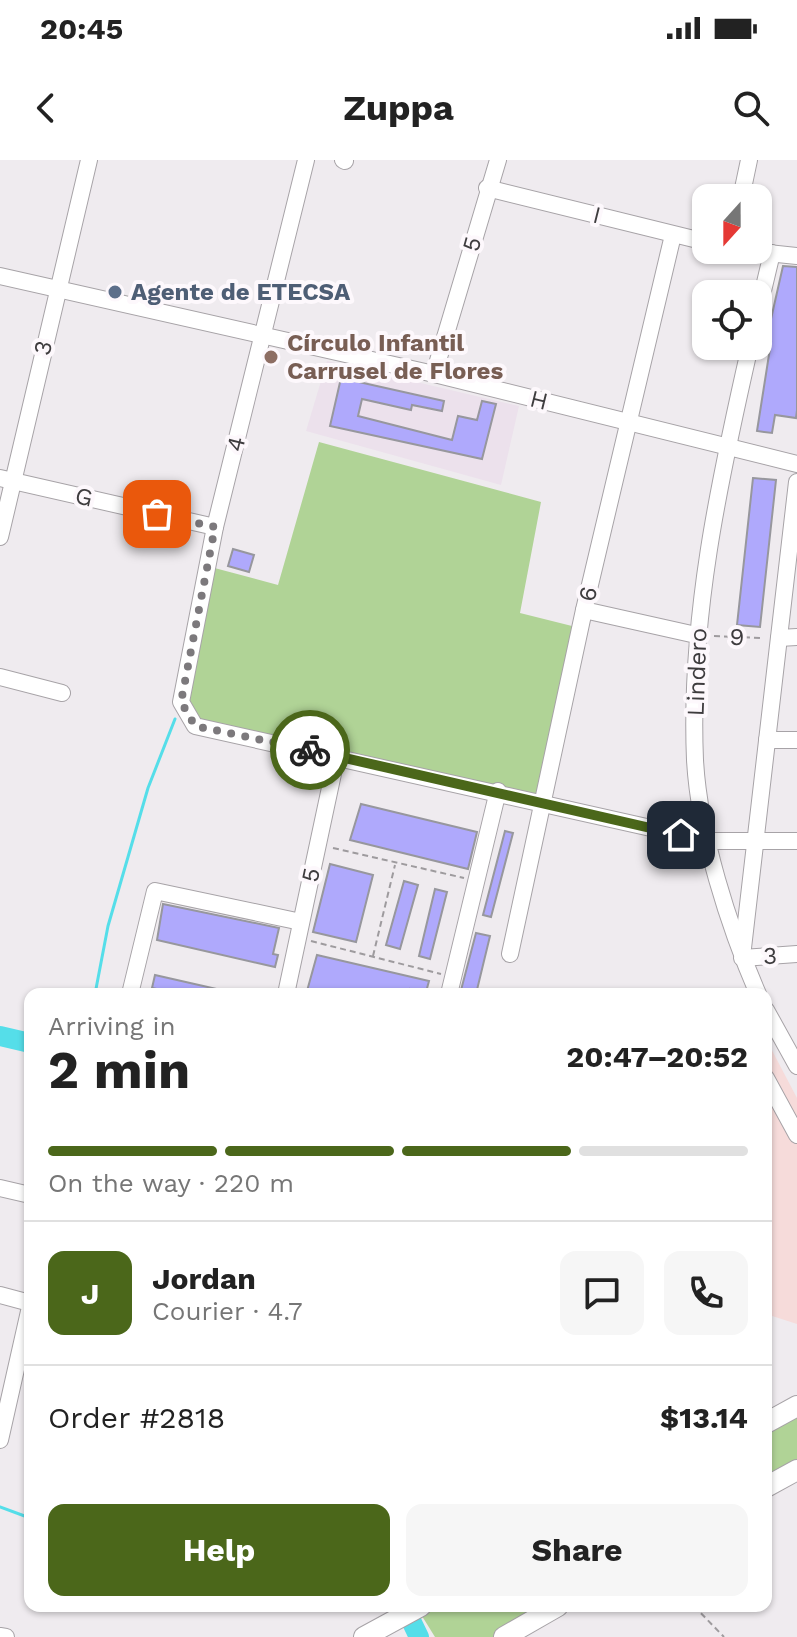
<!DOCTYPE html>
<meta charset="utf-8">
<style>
body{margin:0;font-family:"Work Sans",sans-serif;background:#f6f6f6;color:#222;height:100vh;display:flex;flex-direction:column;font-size:30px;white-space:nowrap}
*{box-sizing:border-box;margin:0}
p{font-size:26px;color:#767676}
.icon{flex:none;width:44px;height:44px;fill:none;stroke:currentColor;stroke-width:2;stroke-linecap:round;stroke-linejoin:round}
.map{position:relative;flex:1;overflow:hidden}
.panel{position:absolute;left:24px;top:828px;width:748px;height:624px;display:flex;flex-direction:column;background:#fff;border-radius:16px;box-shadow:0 2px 6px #0004}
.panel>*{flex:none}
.needle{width:52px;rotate:201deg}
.tools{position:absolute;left:692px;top:24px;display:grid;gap:16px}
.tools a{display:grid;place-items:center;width:80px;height:80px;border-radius:16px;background:#fff;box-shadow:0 2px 6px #0004;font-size:40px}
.pin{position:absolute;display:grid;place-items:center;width:68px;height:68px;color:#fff;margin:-34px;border-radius:16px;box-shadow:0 4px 12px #0006}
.courier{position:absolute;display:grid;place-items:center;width:80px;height:80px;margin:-40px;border:6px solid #4b671a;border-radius:50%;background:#fff;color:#222;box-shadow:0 2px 10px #0007}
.head em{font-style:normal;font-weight:700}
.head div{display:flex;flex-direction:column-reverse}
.head{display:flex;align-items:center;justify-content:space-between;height:136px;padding:0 24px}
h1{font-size:52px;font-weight:700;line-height:60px}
.bar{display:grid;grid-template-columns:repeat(4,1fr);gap:12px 8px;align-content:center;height:96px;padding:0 24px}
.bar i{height:10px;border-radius:6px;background:#e0e0e0}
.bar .active{background:#4b671a}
.bar p{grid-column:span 4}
.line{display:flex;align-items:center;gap:20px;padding:0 24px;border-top:2px solid #e0e0e0}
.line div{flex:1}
.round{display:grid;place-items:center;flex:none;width:84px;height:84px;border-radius:16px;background:#f6f6f6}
.action{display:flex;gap:16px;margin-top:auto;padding:16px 24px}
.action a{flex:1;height:92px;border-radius:16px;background:#4b671a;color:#fff;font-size:32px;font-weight:700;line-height:92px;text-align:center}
.action a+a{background:#f6f6f6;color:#222}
.status{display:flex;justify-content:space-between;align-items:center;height:56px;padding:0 40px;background:#fff;direction:ltr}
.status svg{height:22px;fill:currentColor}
header{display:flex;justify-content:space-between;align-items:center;height:104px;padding:0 24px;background:#fff;font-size:36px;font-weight:700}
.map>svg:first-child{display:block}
.industrial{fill:#f6dbda}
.built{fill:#ece1ec}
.green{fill:#b0d396}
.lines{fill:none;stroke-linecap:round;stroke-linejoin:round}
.stream{stroke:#55dee9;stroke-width:3}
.river{stroke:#55dee9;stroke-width:20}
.building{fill:#afa9fc;stroke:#97979d;stroke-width:2}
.minor-casing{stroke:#a7a3a7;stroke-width:18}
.major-casing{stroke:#a7a3a7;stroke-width:22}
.path{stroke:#9e9b9e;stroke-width:2;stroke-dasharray:6 4;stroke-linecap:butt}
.minor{stroke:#fff;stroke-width:16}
.major{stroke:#fff;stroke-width:20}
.done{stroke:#7c797c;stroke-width:8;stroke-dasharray:0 14.4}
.route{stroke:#4b671a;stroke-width:10}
.service-dot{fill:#5c6f8a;stroke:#fdf8fc;stroke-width:3}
.education-dot{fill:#8d6e63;stroke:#fdf8fc;stroke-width:3}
.labels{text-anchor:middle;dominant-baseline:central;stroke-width:8;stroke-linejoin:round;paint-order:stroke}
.street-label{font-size:24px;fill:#3e3c3e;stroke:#fdf8fc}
.service-label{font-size:24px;font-weight:bold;fill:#4e5e75;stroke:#fdf8fc;text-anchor:start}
.education-label{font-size:24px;font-weight:bold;fill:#785e54;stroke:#fdf8fc;text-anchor:start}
</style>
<div class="status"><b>20:45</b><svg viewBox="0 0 49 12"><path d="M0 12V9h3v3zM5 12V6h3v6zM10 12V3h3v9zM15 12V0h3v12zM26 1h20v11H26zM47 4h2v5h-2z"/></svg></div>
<header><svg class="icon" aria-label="back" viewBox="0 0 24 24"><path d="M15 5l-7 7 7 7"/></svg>Zuppa<svg class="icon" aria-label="search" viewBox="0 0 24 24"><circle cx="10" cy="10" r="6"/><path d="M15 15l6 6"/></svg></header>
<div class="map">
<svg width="797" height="1477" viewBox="0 0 797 1477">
<rect width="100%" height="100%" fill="#efebef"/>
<path class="industrial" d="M766,879L797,938V1164L766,1154Z"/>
<path class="built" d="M327,201L519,246L501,325L306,271Z"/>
<g class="green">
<path d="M319,282L541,342L520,453L580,468L542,642L195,566L181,542L207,406L278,425Z"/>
<path d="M797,1246V1310L766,1327V1263Z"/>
<path d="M421,1446H558L504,1477H435L417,1448Z"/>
</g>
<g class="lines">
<g class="stream">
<path d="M95,834L108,766L148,628L175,559"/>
<path d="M0,1347L30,1358"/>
</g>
<g class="river">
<path d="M0,876L30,883"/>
<path d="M404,1446L419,1477"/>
</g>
</g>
<g class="building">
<path d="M783,106L797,107V250L796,258L775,255L772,273L757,271L771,182L766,181Z"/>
<path d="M341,218L444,241L442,251L412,245L411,250L362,239L358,256L452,280L458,256L477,260L482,241L496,244L482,299L330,266Z"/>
<path d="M753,318L776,320L760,467L737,465Z"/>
<path d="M233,389L254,395L249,412L228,406Z"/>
<path d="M361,644L477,672L468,709L350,680Z"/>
<path d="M505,671L513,673L491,757L483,755Z"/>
<path d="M330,704L373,715L356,782L313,772Z"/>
<path d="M404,721L418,725L400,789L386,785Z"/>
<path d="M435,729L447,732L430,799L419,796Z"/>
<path d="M163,744L279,768L273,794L278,795L275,807L157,780Z"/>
<path d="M476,773L490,776L476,834H460Z"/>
<path d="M317,795L429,821L426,832L410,829L409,834H319L307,831Z"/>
<path d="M155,815L221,830L220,834H180L152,828Z"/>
</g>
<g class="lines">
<defs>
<g id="minor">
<path d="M306,0L215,367L181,542L195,566L709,681H797"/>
<path d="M343,0L345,1"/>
<path d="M487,28L706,82"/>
<path d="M741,38L749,0"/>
<path d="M739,90L797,96"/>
<path d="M0,116L434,214L797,304"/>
<path d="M758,152L772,93"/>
<path d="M750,186C719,322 689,460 695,600C699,674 729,767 758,834"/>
<path d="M434,214L498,0"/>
<path d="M0,318L215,367"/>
<path d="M0,377L89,0"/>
<path d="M584,450L696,475"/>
<path d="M779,478L797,477"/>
<path d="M0,517L62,533"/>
<path d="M767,580H797"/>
<path d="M743,788L797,322"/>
<path d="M510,794L584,450L673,75"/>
<path d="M742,798L797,794"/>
<path d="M130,834L155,731L301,762"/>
<path d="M286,834L337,595"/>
<path d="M449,834L498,631"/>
<path d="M766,850L797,906"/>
<path d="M766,918L797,975"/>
<path d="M0,1028L30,1035"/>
<path d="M0,1135L30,1143"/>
<path d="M0,1280L30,1147"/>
<path d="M0,1476L6,1477"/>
</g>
<g id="major">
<path d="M766,1263L797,1246"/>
<path d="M766,1327L797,1310"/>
<path d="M364,1477L421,1446"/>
<path d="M504,1477L558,1446"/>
</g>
</defs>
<use href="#minor" class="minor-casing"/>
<use href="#major" class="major-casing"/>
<g class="path">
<path d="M714,476L763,478"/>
<path d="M333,688L464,718"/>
<path d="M311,781L441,814"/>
<path d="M373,796L395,705"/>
<path d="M694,1446L724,1477"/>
</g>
<use href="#minor" class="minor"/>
<use href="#major" class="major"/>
</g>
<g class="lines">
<path class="done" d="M157,354L215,367L181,542L195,566L310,590"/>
<path class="route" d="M310,590L681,675"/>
</g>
<circle class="service-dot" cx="115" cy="132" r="8"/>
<circle class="education-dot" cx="271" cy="197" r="8"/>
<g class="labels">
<g class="street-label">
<text transform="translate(597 55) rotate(14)">I</text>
<text transform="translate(472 84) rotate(-74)">5</text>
<text transform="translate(43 188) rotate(-77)">3</text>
<text transform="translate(539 240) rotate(14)">H</text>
<text transform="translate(236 284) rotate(-76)">4</text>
<text transform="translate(84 337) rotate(13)">G</text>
<text transform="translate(588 434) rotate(-76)">6</text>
<text transform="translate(737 477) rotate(2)">9</text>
<text transform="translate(697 512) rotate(-88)">Lindero</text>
<text transform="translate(311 715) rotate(-78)">5</text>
<text transform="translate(770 796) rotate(-3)">3</text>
</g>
<g class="service-label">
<text x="131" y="132">Agente de ETECSA</text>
</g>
<g class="education-label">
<text x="287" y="183">Círculo Infantil<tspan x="287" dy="28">Carrusel de Flores</tspan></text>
</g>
</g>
</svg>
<div class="tools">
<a><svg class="needle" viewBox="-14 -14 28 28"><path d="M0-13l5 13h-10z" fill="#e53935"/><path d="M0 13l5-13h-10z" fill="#767676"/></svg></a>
<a><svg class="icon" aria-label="locate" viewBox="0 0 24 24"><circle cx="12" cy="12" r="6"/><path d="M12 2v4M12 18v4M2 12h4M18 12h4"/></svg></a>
</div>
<div class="pin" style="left:157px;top:354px;background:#ea580c"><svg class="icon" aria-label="bag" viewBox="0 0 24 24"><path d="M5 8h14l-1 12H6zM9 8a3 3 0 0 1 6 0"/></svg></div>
<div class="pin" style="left:681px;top:675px;background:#1f2937"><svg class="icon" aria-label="home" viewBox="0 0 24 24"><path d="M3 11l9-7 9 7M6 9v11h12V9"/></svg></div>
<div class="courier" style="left:310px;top:590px"><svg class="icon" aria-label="bike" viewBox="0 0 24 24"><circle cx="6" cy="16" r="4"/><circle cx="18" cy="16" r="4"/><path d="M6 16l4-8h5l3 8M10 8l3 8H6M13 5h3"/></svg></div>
<section class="panel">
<div class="head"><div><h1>2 min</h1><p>Arriving in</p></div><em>20:47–20:52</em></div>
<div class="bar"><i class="active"></i><i class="active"></i><i class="active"></i><i></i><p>On the way · 220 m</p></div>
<div class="line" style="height:144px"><b class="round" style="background:#4b671a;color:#fff">J</b><div><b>Jordan</b><p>Courier · 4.7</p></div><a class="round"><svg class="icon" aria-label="chat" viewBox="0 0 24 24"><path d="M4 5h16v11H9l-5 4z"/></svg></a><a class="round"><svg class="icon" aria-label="phone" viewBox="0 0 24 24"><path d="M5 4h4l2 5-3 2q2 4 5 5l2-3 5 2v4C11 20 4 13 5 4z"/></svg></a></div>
<div class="line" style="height:104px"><div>Order #2818</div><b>$13.14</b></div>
<div class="action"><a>Help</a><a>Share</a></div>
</section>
</div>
